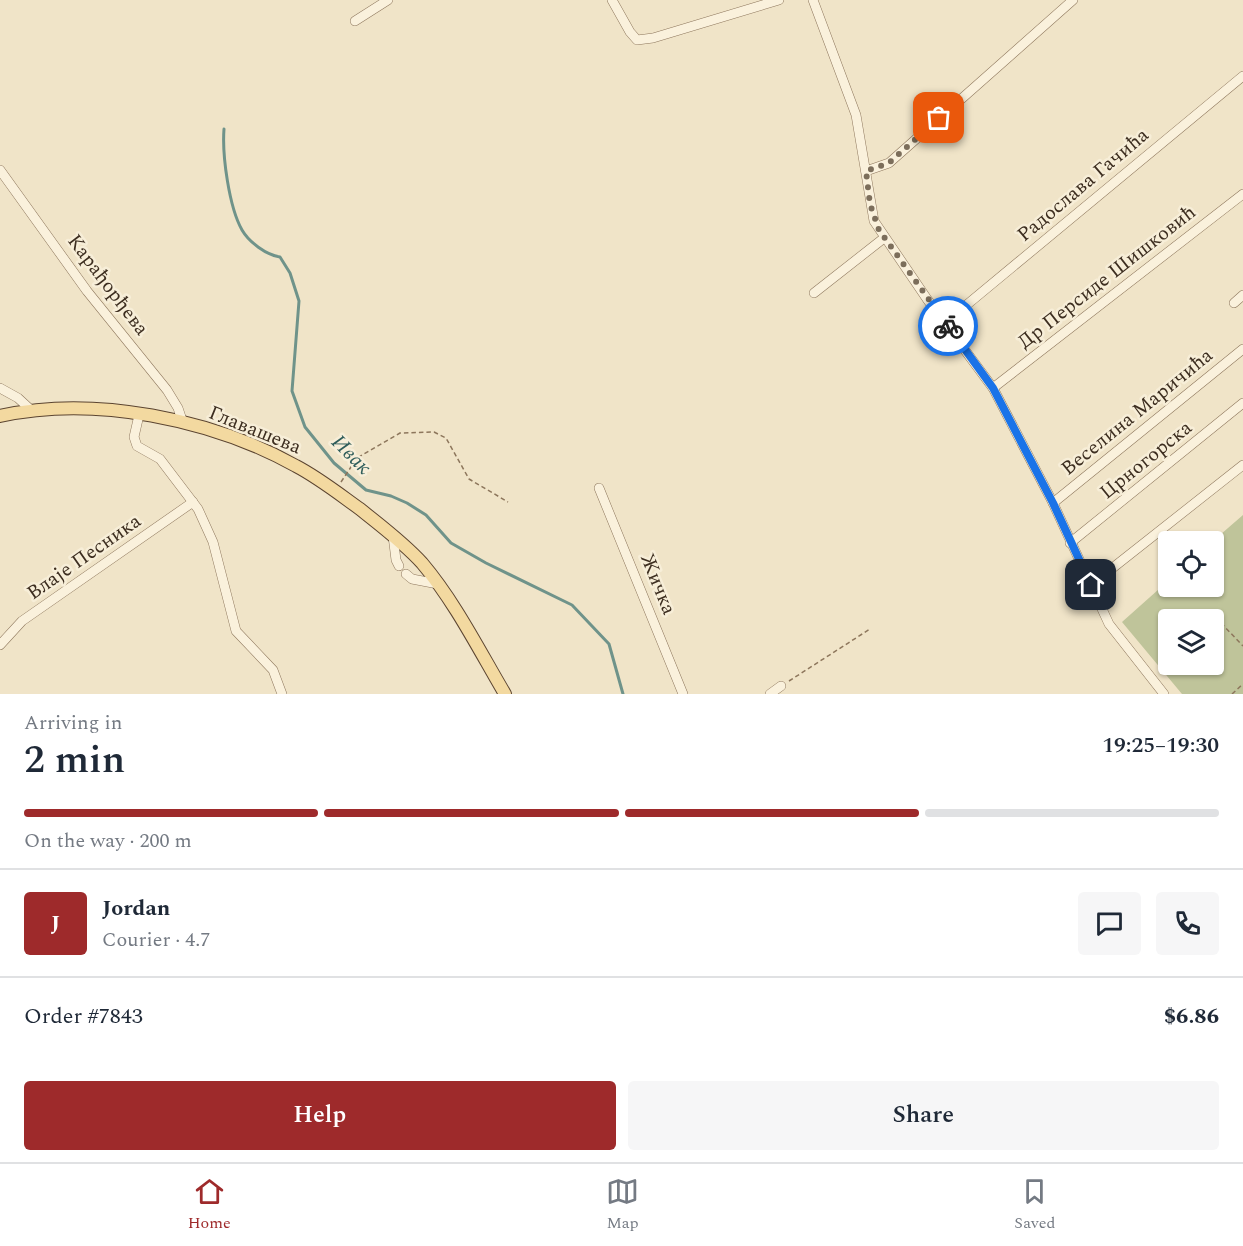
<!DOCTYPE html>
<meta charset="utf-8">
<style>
body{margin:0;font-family:Spectral,serif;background:#f6f6f7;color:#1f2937;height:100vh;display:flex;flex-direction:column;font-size:22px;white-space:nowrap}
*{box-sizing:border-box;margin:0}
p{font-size:20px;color:#747a83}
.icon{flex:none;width:33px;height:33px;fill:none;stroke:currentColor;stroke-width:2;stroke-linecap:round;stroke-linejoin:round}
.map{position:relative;height:694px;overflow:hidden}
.drawer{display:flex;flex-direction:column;background:#fff;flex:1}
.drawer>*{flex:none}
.controls{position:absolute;left:1158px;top:531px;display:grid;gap:12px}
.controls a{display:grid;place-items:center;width:66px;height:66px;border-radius:6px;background:#fff;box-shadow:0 2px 4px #0004;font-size:30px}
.pin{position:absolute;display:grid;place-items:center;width:51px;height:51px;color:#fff;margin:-26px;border-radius:12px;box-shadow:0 3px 9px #0006}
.courier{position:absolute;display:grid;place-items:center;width:60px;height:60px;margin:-30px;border:4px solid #1a73e8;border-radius:50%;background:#fff;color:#222;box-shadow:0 2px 8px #0007}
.headline em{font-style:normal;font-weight:600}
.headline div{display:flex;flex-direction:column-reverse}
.headline{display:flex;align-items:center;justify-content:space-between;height:102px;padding:0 24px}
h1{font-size:39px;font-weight:600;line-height:45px}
.bar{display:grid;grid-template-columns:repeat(4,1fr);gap:9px 6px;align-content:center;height:72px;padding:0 24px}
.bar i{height:8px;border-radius:4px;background:#e0e1e3}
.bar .active{background:#9e2a2b}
.bar p{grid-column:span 4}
.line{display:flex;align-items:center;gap:15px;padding:0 24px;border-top:2px solid #e0e1e3}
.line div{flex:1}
.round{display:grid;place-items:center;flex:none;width:63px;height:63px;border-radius:6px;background:#f6f6f7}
.primary-button{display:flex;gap:12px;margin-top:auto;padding:12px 24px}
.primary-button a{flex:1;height:69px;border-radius:6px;background:#9e2a2b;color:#fff;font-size:24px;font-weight:600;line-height:69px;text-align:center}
.primary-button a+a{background:#f6f6f7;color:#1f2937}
.tab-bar{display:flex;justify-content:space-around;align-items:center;height:84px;border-top:2px solid #e0e1e3;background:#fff;font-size:16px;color:#747a83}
.tab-bar a{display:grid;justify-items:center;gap:3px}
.tab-bar .active{color:#9e2a2b}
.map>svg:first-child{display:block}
.cemetery{fill:#bfc49a;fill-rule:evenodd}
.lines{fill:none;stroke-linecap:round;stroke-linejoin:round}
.stream{stroke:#6f938a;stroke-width:3}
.minor-casing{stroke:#8d765c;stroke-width:10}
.major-casing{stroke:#5b4430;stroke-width:14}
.path{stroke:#8d765c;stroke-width:1.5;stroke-dasharray:4.5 3;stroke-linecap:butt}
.minor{stroke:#faf1dc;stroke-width:9}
.major{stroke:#f3d9a0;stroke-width:12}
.done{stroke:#7c6e5b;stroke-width:6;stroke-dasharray:0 10.8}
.route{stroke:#1a73e8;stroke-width:8}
.labels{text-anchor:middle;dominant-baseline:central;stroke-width:5;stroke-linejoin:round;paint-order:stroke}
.street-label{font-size:20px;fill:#3d2e20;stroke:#f7eed8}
.water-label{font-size:21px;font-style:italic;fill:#2f5d5a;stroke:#f7eed8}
</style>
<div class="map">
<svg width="1243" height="694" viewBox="0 0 1243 694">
<rect width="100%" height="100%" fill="#f0e4c8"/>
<path class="cemetery" d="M1243,515V694H1182L1122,622L1168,581V586H1214L1213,541ZM1168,620H1214V664H1168Z"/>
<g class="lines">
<path class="stream" d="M224,129C222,155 229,207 242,230C249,242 266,255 280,257L290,273L299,301L292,391L305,427L334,463L366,490L391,496L407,503L426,515L451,543L486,563L572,605L609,644L623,694"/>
<defs>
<g id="minor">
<path d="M612,0L630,32L637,40L653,38L779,0"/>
<path d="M813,0L856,115L874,221L927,299L993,388L1053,503L1109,624L1164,694"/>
<path d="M355,21L388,0"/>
<path d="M0,170L87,291L167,390L178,408L183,423"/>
<path d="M866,171L889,163L1073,0"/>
<path d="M814,293L884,238"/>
<path d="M1234,303L1243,295"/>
<path d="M946,322L1243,76"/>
<path d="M0,388L18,398L31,410"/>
<path d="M993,388L1243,194"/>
<path d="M139,415L134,437L137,446L160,459L198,509L213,542L236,631L273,670L282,694"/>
<path d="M599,488L683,694"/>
<path d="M1053,503L1243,349"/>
<path d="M393,536L396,560L399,566"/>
<path d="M1070,543L1243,403"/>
<path d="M406,574L412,579L438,584"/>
<path d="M1091,585L1243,465"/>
<path d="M0,645L22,621L193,502"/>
<path d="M770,694L781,686"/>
</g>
<path id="major" d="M0,416C94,395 212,419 296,466C319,478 339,494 360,509C381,526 404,543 422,563C455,602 479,650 505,694"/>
</defs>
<use href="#minor" class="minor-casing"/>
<use href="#major" class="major-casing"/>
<g class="path">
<path d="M341,482L357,458L400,433L434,432L446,438L469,479L508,502"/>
<path d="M1221,623L1243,646"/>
<path d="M789,681L870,629"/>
<path d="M1232,694L1243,684"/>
</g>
<use href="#minor" class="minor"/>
<use href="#major" class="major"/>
</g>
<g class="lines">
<path class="done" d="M939,118L889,163L866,171L870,204L879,230L948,326"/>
<path class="route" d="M948,326L993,388L1053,503L1091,585"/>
</g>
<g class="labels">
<g class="street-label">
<text transform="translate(1083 185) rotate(-40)">Радослава Гачића</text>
<text transform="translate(1107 277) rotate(-38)">Др Персиде Шишковић</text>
<text transform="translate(108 285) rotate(53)">Карађорђева</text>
<text transform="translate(1137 412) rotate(-39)">Веселина Маричића</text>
<text transform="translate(255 430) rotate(22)">Главашева</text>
<text transform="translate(1146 460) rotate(-39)">Црногорска</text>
<text transform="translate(84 557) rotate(-35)">Влаје Песника</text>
<text transform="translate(658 584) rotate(68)">Жичка</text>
</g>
<g class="water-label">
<text transform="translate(351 455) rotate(45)">Ивак</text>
</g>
</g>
</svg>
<div class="controls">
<a><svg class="icon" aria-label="locate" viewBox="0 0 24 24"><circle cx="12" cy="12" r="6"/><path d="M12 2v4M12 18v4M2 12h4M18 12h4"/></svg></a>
<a><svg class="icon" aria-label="layers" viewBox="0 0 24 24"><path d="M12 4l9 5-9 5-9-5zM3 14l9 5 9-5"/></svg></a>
</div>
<div class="pin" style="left:939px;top:118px;background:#ea580c"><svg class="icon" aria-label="bag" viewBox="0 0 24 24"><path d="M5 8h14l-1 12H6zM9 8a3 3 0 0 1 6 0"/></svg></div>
<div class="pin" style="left:1091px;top:585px;background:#1f2937"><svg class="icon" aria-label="home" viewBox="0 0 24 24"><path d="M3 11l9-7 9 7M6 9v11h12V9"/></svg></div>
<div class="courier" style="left:948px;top:326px"><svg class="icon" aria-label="bike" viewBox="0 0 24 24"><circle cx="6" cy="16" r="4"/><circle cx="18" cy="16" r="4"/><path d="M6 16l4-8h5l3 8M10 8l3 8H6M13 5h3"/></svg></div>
</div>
<section class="drawer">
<div class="headline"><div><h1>2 min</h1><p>Arriving in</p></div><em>19:25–19:30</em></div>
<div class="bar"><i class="active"></i><i class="active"></i><i class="active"></i><i></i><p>On the way · 200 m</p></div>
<div class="line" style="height:108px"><b class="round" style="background:#9e2a2b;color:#fff">J</b><div><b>Jordan</b><p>Courier · 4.7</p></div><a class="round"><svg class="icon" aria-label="chat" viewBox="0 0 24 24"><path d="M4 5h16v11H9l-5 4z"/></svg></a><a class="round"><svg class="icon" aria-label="phone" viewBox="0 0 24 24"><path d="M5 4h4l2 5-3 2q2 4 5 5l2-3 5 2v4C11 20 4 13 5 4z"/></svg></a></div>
<div class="line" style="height:78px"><div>Order #7843</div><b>$6.86</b></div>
<div class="primary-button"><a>Help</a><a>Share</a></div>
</section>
<nav class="tab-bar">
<a class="active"><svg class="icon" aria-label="home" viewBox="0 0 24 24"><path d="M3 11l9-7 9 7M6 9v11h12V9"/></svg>Home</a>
<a><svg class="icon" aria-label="map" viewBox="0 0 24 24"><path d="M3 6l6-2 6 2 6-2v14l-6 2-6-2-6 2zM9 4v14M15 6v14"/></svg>Map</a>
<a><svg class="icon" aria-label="saved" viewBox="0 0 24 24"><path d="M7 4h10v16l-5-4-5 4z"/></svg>Saved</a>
</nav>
